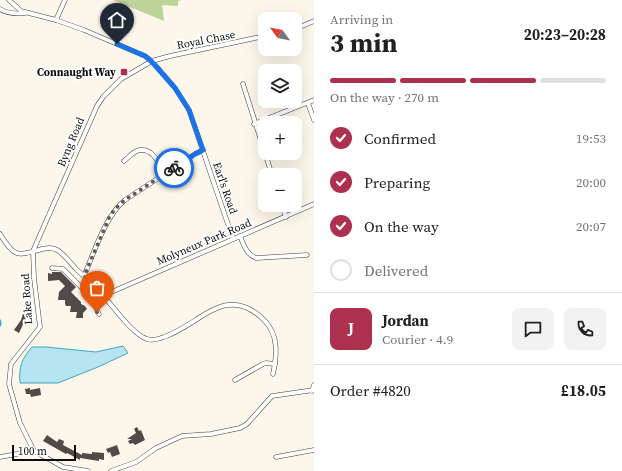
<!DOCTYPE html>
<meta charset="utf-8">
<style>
body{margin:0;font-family:"Source Serif 4",serif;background:#f2f2f2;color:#202124;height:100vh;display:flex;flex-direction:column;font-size:15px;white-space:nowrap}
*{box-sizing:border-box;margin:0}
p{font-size:13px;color:#757577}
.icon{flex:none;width:22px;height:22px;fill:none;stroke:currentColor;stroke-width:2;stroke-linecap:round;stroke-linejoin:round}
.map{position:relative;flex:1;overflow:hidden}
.sheet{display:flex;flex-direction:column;background:#fff;width:308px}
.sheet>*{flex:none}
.needle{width:26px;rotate:302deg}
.controls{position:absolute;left:258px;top:12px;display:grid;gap:8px}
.controls a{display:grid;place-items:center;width:44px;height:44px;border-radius:8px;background:#fff;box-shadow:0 4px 16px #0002;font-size:20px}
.scale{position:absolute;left:12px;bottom:10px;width:64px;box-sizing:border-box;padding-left:4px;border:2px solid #0b0b0b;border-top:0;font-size:11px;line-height:14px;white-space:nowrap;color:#0b0b0b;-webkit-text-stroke:3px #fff;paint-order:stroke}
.pin{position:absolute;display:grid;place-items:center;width:34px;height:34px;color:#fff;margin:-41px -17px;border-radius:50% 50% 50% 0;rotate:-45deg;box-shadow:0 0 4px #0007}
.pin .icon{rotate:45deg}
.courier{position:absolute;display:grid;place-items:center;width:40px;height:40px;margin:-20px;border:3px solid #1a73e8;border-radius:50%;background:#fff;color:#222;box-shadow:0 1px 5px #0007}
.summary em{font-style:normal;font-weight:700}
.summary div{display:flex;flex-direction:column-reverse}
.summary{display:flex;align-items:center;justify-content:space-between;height:68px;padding:0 16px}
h1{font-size:26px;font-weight:700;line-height:30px}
.bar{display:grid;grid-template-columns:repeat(4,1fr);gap:6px 4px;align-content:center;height:48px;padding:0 16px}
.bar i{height:5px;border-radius:3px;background:#e0e0e0}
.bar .current{background:#ad304f}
.bar p{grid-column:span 4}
.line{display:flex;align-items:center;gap:10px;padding:0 16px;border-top:1px solid #e0e0e0}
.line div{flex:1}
.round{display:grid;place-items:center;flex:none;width:42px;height:42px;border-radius:8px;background:#f2f2f2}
ol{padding:0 16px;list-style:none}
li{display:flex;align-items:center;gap:12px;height:44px}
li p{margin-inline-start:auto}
li .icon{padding:4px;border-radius:50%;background:#ad304f;color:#fff;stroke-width:4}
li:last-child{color:#757577}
li i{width:22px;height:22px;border:2px solid #e0e0e0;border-radius:50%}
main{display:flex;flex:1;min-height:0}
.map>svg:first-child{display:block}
.forest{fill:#bed398}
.water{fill:#b4e5f0;stroke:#41a7c0}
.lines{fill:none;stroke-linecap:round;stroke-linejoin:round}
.stream{stroke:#41a7c0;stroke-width:1.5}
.building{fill:#524a48}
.minor-casing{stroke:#3e3e3e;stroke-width:5}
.minor{stroke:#fff;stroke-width:4}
.done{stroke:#605d59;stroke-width:4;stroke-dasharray:0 7.2}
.route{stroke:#1a73e8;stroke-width:5}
.poi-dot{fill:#ad304f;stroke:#fff;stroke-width:1.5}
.labels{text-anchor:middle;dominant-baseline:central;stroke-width:4;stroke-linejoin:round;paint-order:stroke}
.street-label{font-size:11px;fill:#0b0b0b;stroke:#fff}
.poi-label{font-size:11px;font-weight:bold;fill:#0b0b0b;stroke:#fff;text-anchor:end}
</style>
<main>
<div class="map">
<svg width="314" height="471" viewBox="0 0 314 471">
<rect width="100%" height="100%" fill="#fdf6ea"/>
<path class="forest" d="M113,0H182L178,1V6L162,5L164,21Z"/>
<path class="water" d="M123,346L128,353L98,367L58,383H20C19,366 21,360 32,347H46L96,352Z"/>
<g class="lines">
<path class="stream" d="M0,320L1,324L0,326"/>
</g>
<g class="building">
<path d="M52,272H61L76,287L71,292L81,302V304L85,306L87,309L83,313V318H76L77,312H70L71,306H66L65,304V300H58L59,292L65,286L59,280L48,281V273L52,274Z"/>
<path d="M25,308L29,310L28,314L19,333L14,330L21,320Z"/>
<path d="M30,388V390L40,388L41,395L31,397L30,394H26L25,389Z"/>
<path d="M137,427L139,431L141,430L145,440L135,445L133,443L130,444L128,441L132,439H127L136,433L134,429Z"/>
<path d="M47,435L57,442L59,439L64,441L63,445L82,455V453L92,454V452L104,453V460L99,459V461L80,458V460L67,453L66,454L43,441Z"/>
<path d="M117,445L120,454L112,457L110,452L108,453L106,449Z"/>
</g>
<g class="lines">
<defs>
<g id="minor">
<path d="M9,0L21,11L56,20L84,30L145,56L152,61L175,88L189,110L233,239"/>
<path d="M0,9C8,14 16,14 25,13"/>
<path d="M56,20L65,0"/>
<path d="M295,29L314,21"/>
<path d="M243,84L272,175"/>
<path d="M308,103L314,120"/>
<path d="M254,124L314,100"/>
<path d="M124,161C128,158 133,152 137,151C151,145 160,164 165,174"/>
<path d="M282,205L286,217"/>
<path d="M0,234C15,258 17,256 42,249C47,248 52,247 57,250C64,254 70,262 76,269C85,277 94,285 102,294C112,305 133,335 147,339C153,341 159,339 164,337C200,325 226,282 264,320C279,335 277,355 273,374"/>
<path d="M240,236C244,245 246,254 256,258L307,255"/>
<path d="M52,268L63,269L93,299C97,304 95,309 99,314"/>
<path d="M84,276C94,253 105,216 125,200L195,154L203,150"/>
<path d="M101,293L107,294L314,204"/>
<path d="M235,380L263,364L266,363L275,364"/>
<path d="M312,391L314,385"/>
<path d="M34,451L20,423L9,384L11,364L40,327L34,278L33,251L97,106L103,97L121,79L152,61L170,56L265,36"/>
<path d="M34,451L63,467L88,471"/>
<path d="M0,457L34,451"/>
<path d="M276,457L314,450"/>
<path d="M111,471L136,462L156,448L182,436L211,434L240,428L247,424L272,396L314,390"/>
</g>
</defs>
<use href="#minor" class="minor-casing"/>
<use href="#minor" class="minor"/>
</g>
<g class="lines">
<path class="done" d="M97,312L95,302L85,292L91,284L84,276L109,218L115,209L125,200L174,168"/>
<path class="route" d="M117,44L145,56L152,62L175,88L189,110L203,150L195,154L174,168"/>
</g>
<rect class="poi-dot" x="120" y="68" width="8" height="8" rx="2"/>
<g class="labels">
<g class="street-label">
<text transform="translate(206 40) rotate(-11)">Royal Chase</text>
<text transform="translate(71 142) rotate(-67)">Byng Road</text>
<text transform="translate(225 188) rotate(71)">Earl's Road</text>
<text transform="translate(204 242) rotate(-23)">Molyneux Park Road</text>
<text transform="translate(27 299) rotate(-94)">Lake Road</text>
</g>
<g class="poi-label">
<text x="116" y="72">Connaught Way</text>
</g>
</g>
</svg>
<div class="controls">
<a><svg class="needle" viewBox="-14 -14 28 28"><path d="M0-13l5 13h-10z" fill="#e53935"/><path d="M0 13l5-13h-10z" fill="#757577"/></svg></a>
<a><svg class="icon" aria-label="layers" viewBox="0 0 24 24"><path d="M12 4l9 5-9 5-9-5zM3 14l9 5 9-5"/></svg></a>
<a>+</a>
<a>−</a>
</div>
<div class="scale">100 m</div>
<div class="pin" style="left:97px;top:312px;background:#ea580c"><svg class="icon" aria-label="bag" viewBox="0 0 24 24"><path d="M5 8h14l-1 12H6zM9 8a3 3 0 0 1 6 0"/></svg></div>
<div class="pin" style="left:117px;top:44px;background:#1f2937"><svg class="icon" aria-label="home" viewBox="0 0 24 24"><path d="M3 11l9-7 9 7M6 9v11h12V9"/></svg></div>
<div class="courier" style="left:174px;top:168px"><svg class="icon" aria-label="bike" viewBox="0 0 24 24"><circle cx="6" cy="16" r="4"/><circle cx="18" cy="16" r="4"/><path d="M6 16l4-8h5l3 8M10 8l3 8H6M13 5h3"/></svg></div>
</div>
<section class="sheet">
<div class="summary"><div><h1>3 min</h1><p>Arriving in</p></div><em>20:23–20:28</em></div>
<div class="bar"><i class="current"></i><i class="current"></i><i class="current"></i><i></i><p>On the way · 270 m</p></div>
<ol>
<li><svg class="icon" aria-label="check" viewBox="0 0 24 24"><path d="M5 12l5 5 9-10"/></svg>Confirmed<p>19:53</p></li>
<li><svg class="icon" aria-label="check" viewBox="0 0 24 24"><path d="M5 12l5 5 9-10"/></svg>Preparing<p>20:00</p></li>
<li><svg class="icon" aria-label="check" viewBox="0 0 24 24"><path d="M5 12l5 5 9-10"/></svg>On the way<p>20:07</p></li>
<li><i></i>Delivered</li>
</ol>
<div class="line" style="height:72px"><b class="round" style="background:#ad304f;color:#fff">J</b><div><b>Jordan</b><p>Courier · 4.9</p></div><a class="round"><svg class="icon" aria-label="chat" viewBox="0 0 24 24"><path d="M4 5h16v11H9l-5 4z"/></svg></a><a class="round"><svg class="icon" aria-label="phone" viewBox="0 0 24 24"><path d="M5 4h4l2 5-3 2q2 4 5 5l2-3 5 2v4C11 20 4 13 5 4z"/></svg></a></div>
<div class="line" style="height:52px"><div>Order #4820</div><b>£18.05</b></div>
</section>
</main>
